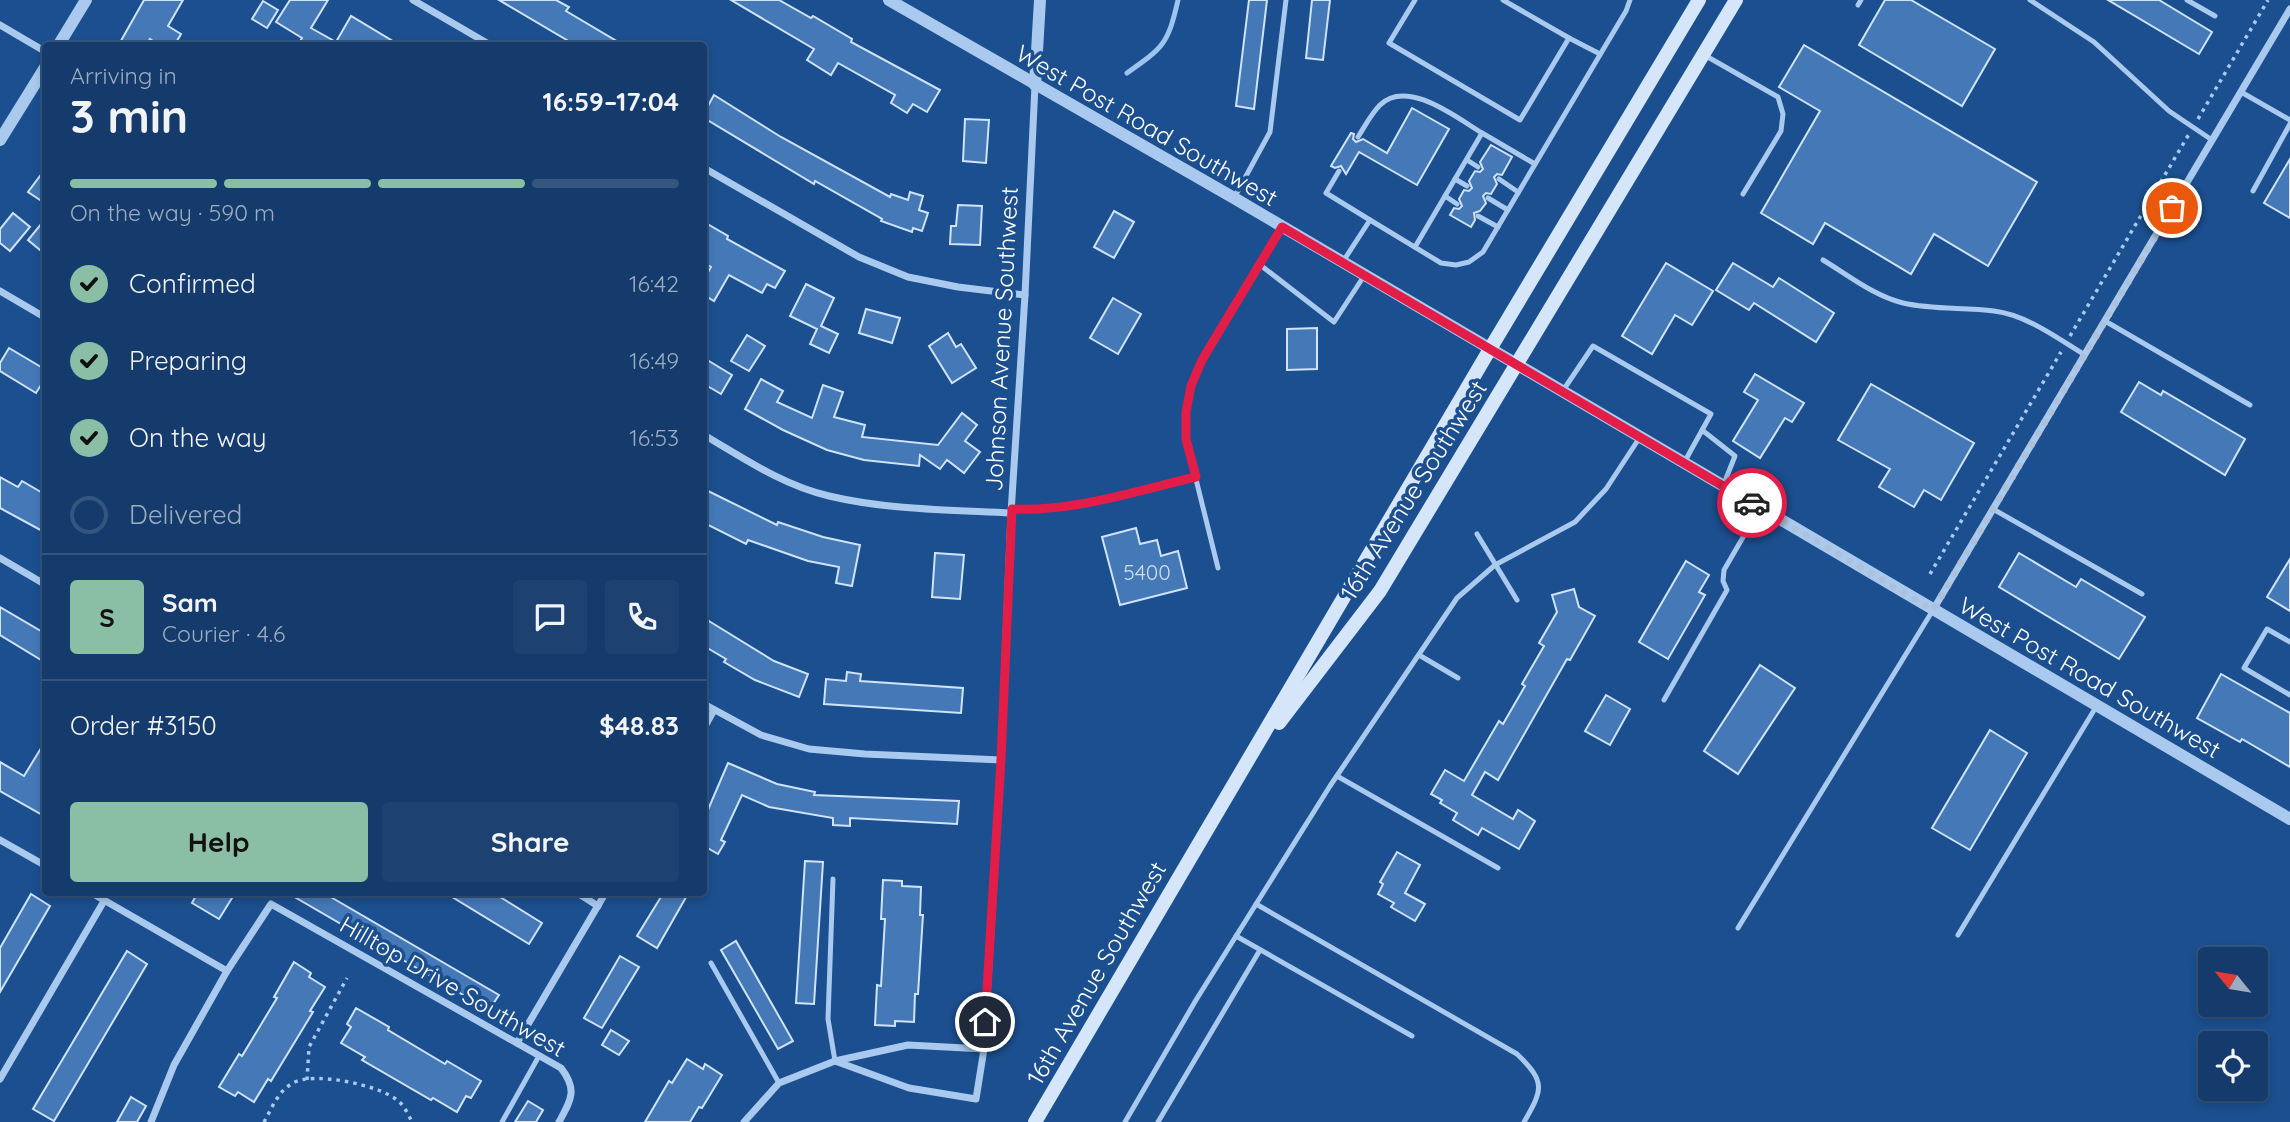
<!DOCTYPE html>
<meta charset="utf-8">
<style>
body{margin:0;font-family:Quicksand,sans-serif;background:#1d4271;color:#f1f3f6;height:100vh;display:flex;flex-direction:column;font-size:26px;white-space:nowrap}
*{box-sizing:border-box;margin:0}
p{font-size:23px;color:#9dadc1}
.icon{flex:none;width:38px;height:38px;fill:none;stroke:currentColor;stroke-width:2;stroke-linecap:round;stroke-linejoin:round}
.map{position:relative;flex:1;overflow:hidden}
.details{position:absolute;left:42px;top:42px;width:665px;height:854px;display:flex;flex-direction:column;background:#143b6b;border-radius:7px;box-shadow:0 4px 10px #0003,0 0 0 2px #33557e}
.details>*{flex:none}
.needle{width:46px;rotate:300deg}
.fabs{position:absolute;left:2198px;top:947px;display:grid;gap:14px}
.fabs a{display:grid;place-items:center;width:70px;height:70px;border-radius:7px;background:#143b6b;box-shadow:0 4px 10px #0003,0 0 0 2px #33557e;font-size:35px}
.pin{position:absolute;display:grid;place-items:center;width:60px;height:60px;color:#fff;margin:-30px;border:4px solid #fff;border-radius:50%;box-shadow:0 2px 7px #0007}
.courier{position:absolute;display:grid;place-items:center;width:70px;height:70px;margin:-35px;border:5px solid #e11d48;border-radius:50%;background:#fff;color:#222;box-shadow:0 2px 9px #0007}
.headline em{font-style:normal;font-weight:800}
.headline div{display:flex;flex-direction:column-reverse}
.headline{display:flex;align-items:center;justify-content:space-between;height:119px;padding:0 28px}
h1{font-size:46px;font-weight:800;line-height:52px}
.bar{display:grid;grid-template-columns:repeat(4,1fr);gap:10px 7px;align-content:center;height:84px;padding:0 28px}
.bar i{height:9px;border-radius:5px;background:#33557e}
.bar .on{background:#8abfa5}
.bar p{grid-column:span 4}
.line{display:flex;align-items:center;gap:18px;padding:0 28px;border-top:2px solid #33557e}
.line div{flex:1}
.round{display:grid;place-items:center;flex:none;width:74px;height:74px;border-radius:7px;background:#1d4271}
ol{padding:0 28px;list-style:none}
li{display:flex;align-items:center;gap:21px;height:77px}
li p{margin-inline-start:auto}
li .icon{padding:7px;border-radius:50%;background:#8abfa5;color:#111;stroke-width:4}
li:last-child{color:#9dadc1}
li i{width:38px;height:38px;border:4px solid #33557e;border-radius:50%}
.action{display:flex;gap:14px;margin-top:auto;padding:14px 28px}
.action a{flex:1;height:80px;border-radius:7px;background:#8abfa5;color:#111;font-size:28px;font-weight:800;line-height:80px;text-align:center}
.action a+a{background:#1d4271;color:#f1f3f6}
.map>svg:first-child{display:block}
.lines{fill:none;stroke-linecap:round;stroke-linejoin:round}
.stream{stroke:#9cc4f0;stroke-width:5}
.building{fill:#4478b7;stroke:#cfe3fa;stroke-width:2}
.path{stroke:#a9c9ee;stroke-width:3.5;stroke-dasharray:3.5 5;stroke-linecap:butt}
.service{stroke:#a9c9ee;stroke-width:5}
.minor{stroke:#a9c9ee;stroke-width:7}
.tertiary{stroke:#a9c9ee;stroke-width:12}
.secondary{stroke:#d6e6fa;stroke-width:14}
.done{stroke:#afc1d8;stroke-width:7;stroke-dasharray:0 12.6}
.route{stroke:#e11d48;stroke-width:9}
.labels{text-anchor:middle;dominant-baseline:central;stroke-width:7;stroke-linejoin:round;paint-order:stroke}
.number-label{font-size:21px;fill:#d0dded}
.street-label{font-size:24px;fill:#fff;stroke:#1b4f8f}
</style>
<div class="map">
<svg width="2290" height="1122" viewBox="0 0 2290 1122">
<rect width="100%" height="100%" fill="#1b4f8f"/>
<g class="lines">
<path class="stream" d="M1127,73C1164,47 1168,44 1178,0"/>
</g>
<g class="building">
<path d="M144,0H183L168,26L181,34L174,46H160L150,39L146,46H118Z"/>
<path d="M290,0H328L311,28L336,42L351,16L401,46H297L302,38L276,22Z"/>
<path d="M499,0H556L569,7L566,11L625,46H577Z"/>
<path d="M731,0H779L811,18L813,16L852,39L851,42L940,90L927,112L913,104L907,113L891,103L895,95L838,63L831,75L807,60L814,49Z"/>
<path d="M1249,0H1267L1254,109L1236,106Z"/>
<path d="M1312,0H1330L1323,60L1306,58Z"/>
<path d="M1885,0H1911L1995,49L1962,106L1859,45Z"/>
<path d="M2108,0H2159L2212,32L2199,54Z"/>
<path d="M263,1L278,10L267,28L252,19Z"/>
<path d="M1804,45L2037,182L1988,266L1934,234L1911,274L1825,223L1813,244L1761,213L1820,111L1779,87Z"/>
<path d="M714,95L781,137L890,197L891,194L908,200L910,192L923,196L919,210L928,213L922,231L913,228L912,232L881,221L882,219L815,181L814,184L704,118V113Z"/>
<path d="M1412,108L1449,129L1417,185L1359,152L1346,174L1341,166L1335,168L1331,166L1351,133L1354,134L1353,139L1356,142L1363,139L1387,153Z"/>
<path d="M965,119L989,120L986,163L963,161Z"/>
<path d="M1491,145L1512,157L1502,175L1497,174L1494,177L1497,184L1491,194L1486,193L1483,196L1486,203L1480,211L1474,213L1475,220L1471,227L1450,215L1454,208L1459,209L1462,206L1459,199L1464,190L1469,191L1472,188L1469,181L1475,171L1480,172L1483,169L1480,162Z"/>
<path d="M2290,159V218L2264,203Z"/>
<path d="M46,168V204L28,192Z"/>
<path d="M958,205L982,206L980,245L950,244L951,226H956Z"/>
<path d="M1114,211L1134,222L1114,258L1094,247Z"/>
<path d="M13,213L30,227L10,251L0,243V229Z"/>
<path d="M46,218V255L28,240Z"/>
<path d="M704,222L728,236L727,239L785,271L775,288L767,284L762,293L729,275L714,301L704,295V280L711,267L704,263Z"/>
<path d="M1666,263L1713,291L1692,325L1675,315L1652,354L1622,336Z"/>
<path d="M1733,263L1773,287L1779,278L1834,313L1816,342L1754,303L1749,310L1716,290Z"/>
<path d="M806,284L834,298L821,326L838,334L829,353L810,344L817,329L790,316Z"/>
<path d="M1113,298L1141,314L1118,354L1090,338Z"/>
<path d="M866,309L900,318L892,343L859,333Z"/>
<path d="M1317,328V369L1287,370V329Z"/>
<path d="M948,333L956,347L961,344L976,368L952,383L929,346Z"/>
<path d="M747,335L765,346L749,371L731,361Z"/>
<path d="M9,348L46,370V377L36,393L0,371V363Z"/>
<path d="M704,358L732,375L721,394L704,384Z"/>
<path d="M1755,374L1804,403L1792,422L1785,418L1760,458L1733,441L1758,400L1744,392Z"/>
<path d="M761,379L783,391L777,402L812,418L823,385L843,392L834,417L865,425L862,437L938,445L962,413L977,425L965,441L980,452L964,473L947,460L940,469L920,455L919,466L864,460L827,450L783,430L745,409Z"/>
<path d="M2139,382L2161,395L2163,391L2245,439L2225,475L2121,412Z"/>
<path d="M1871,384L1974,443L1941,500L1924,490L1914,507L1879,487L1890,469L1838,440Z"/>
<path d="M0,477L18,487L22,481L46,495V533L0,508Z"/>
<path d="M704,489L777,525L778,522L823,537L860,545L852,586L836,583L839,567L808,561L748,540L746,544L704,523Z"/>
<path d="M1136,528L1140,544L1157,540L1161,556L1178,551L1187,588L1120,605L1102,537Z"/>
<path d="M935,553L964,555L960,599L932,597Z"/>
<path d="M2019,553L2076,587L2081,579L2145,617L2119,659L1999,587Z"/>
<path d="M2290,559V611L2267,597Z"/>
<path d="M1686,561L1709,575L1699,592L1705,595L1668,659L1639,642Z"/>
<path d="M1574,589L1579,607L1595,616L1570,660L1567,659L1498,780L1485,772L1472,795L1513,819L1518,810L1535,821L1519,849L1482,828L1478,835L1453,820L1457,813L1440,803L1442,800L1431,794L1445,770L1464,781L1499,721L1503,724L1525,686L1522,684L1544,646L1539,643L1557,612L1552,595Z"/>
<path d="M0,607L46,634V663L0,635Z"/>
<path d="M704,618L774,661L808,674L799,697L755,680L724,662L726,659L704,646Z"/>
<path d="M1760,665L1795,688L1738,774L1704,751Z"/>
<path d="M847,672L861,674L860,681L963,688L961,713L824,704L826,679L846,681Z"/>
<path d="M2221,674L2290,713V767L2242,739L2240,742L2197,718Z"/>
<path d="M1606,695L1630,709L1610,745L1585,731Z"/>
<path d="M1990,730L2027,753L1970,850L1932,828Z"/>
<path d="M46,740V817L0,791V762L24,776Z"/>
<path d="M728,763L777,784L815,792L814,795L959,801L957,824L850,818V826L833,825V818L769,807L742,795L721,840L725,842L718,854L704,846V819Z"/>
<path d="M1397,852L1420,865L1405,893L1425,904L1415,921L1391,907L1394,903L1378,894L1383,884L1380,882Z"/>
<path d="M805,861L823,862L814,1004L796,1003Z"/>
<path d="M883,880L902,881V886L921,887L920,915H923L918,994H915L914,1022L895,1021V1026L875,1025L877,985L881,986L885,919H881Z"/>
<path d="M198,892H222L232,898L219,919L192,903Z"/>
<path d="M286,892H322L499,995L489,1010Z"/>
<path d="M444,892H492L542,923L529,944Z"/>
<path d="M664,892H689L657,948L637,936Z"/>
<path d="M31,894L50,906L0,992V948Z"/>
<path d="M736,941L793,1041L778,1049L721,950Z"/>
<path d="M127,951L147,964L54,1121L33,1109Z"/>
<path d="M620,956L639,967L602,1028L584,1018Z"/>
<path d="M294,962L311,973L309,977L325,987L310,1011L313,1012L271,1081L268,1079L254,1102L238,1092L235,1096L219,1087L239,1054L242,1056L277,998L274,997Z"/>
<path d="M356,1008L389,1027L388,1030L445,1064L447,1061L481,1081L471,1098L466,1096L457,1112L433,1098L431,1100L362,1060L365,1057L341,1043L351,1027L347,1024Z"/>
<path d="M611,1030L629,1041L619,1055L602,1045Z"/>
<path d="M687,1059L703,1069L705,1064L722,1075L702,1108L699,1107L690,1122H645L669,1081L672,1083Z"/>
<path d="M131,1097L146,1106L137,1122H117Z"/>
<path d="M528,1101L543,1110L536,1122H515Z"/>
</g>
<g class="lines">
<g class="path">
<path d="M2198,119L2268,0"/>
<path d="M2070,336L2189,134"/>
<path d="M1930,574L2061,352"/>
<path d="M307,1080L309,1047L347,978"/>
<path d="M264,1122C272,1108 278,1091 293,1083C313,1071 379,1085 397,1100C404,1105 408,1114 412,1122"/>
</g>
<g class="service">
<path d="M1415,0L1389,43L1520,120L1569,38L1600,54"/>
<path d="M1503,0L1569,38"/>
<path d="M2030,0L2094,42L2169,111L2212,140"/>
<path d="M2187,0L2215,16"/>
<path d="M1858,5L1861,0"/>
<path d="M1706,56L1778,97L1783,114L1781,131L1743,194"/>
<path d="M2241,92L2290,120"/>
<path d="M1358,137C1365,126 1371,114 1380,105C1407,78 1457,118 1482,133"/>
<path d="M1467,160L1478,167"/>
<path d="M1339,171L1326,193L1370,220"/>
<path d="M1455,179L1467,186"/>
<path d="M1499,179L1518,192"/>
<path d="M2253,191L2290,124"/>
<path d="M1445,196L1457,204"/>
<path d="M1234,198L1270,132L1286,0"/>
<path d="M1488,198L1508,210"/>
<path d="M1478,216L1498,227"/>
<path d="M1415,247L1482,133L1535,164"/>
<path d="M1344,260L1370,220L1441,263L1456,265L1469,262L1483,252L1626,11L1630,0"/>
<path d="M1823,260C1848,275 1874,296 1903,303C1933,310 1964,307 1994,311C2027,315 2057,338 2085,355"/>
<path d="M1259,264L1334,322L1364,276"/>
<path d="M2105,321L2250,405"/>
<path d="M1562,392L1593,346L1711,414L1685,461"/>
<path d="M1702,430L1735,456L1723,486"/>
<path d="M1012,509C1074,512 1136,491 1196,477"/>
<path d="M1993,509L2142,594"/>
<path d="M1477,534L1517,600"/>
<path d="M1218,568L1186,439V412L1191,386L1202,360L1282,227"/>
<path d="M2290,642L2267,629L2244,668L2290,695"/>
<path d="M1419,655L1458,678"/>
<path d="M1664,700L1727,590L1723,581L1724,570L1760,508"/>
<path d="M1337,776L1498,868"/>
<path d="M833,879L828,1019L835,1061"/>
<path d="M1256,904L1517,1054C1546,1082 1543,1089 1524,1122"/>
<path d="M1738,928L1933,610"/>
<path d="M1958,935L2096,707"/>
<path d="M1236,936L1412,1036"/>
<path d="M711,963L779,1083"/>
<path d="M502,1122L539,1056"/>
<path d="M1125,1122L1196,1000L1330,786L1457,598L1495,565L1575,522L1606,489L1640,437"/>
<path d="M1158,1122L1260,950"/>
</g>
<g class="minor">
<path d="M413,0L492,46"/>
<path d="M0,25L46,52"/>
<path d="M704,168L859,257L908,277L958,287L1025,295"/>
<path d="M0,291L46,318"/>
<path d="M704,435C743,458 784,486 829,496C888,510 951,510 1011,513"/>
<path d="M0,558L46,585"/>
<path d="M1933,610L2290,9"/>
<path d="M704,704L761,735L809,749L865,754L1001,760"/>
<path d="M704,728L714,710"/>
<path d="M0,840L46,866"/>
<path d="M90,892L227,971"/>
<path d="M576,892L598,906"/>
<path d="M517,1043L606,892"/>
<path d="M835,1061L909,1088L976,1099L984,1049L1001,760L1011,513L1025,295L1035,85"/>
<path d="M0,1079L104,901"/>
<path d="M151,1122L174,1065L227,971L271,904L561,1068C578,1090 571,1100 559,1122"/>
<path d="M744,1122L779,1083L835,1061L908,1045L984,1049"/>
</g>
<g class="tertiary">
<path d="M889,0L1234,198L2290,819"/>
<path d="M58,46L86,0"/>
<path d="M1035,85L1040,0"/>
<path d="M0,140L46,66"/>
</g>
<g class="secondary">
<path d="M1279,723L1380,591L1736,0"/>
<path d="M1035,1122L1490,349L1699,0"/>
</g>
</g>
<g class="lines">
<path class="done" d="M1752,503L1933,610L2172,208"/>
<path class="route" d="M985,1022L1001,760L1012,509C1074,512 1135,491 1196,477L1186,439V412L1191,386L1202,360L1282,227L1752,503"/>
</g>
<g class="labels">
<g class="number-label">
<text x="1147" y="572">5400</text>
</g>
<g class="street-label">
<text transform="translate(1147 125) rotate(30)">West Post Road Southwest</text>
<text transform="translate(1001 339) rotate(-87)">Johnson Avenue Southwest</text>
<text transform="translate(1413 490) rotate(-58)">16th Avenue Southwest</text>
<text transform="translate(2090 677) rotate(30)">West Post Road Southwest</text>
<text transform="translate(1096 973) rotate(-60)">16th Avenue Southwest</text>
<text transform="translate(453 986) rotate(30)">Hilltop Drive Southwest</text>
</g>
</g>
</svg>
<div class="fabs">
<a><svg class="needle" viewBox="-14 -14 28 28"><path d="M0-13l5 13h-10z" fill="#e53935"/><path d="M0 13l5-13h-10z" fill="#9dadc1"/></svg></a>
<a><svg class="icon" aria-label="locate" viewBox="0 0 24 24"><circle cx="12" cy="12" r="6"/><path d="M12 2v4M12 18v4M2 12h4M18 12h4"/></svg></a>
</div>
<div class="pin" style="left:2172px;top:208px;background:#ea580c"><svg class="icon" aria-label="bag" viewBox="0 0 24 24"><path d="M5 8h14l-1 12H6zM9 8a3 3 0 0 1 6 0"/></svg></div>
<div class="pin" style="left:985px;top:1022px;background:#1f2937"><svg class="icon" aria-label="home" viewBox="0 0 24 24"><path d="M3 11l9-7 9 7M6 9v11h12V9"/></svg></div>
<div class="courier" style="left:1752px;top:503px"><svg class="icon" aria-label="car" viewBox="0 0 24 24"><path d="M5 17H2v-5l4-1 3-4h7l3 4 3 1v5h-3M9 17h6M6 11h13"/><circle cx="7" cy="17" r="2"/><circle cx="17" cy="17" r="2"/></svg></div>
<section class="details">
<div class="headline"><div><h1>3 min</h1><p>Arriving in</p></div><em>16:59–17:04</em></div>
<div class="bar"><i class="on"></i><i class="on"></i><i class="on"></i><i></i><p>On the way · 590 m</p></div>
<ol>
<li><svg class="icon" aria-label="check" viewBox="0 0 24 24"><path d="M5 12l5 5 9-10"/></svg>Confirmed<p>16:42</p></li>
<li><svg class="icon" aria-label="check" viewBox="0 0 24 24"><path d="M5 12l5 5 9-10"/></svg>Preparing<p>16:49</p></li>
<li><svg class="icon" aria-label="check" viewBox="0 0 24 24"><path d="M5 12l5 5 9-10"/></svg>On the way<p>16:53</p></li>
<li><i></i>Delivered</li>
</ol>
<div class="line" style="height:126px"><b class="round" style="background:#8abfa5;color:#111">S</b><div><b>Sam</b><p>Courier · 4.6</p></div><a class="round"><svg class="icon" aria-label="chat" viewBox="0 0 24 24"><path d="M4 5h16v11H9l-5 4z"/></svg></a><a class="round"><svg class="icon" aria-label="phone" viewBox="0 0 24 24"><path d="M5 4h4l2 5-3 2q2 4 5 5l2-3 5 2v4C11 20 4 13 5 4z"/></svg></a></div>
<div class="line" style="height:91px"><div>Order #3150</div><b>$48.83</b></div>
<div class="action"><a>Help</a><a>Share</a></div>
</section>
</div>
